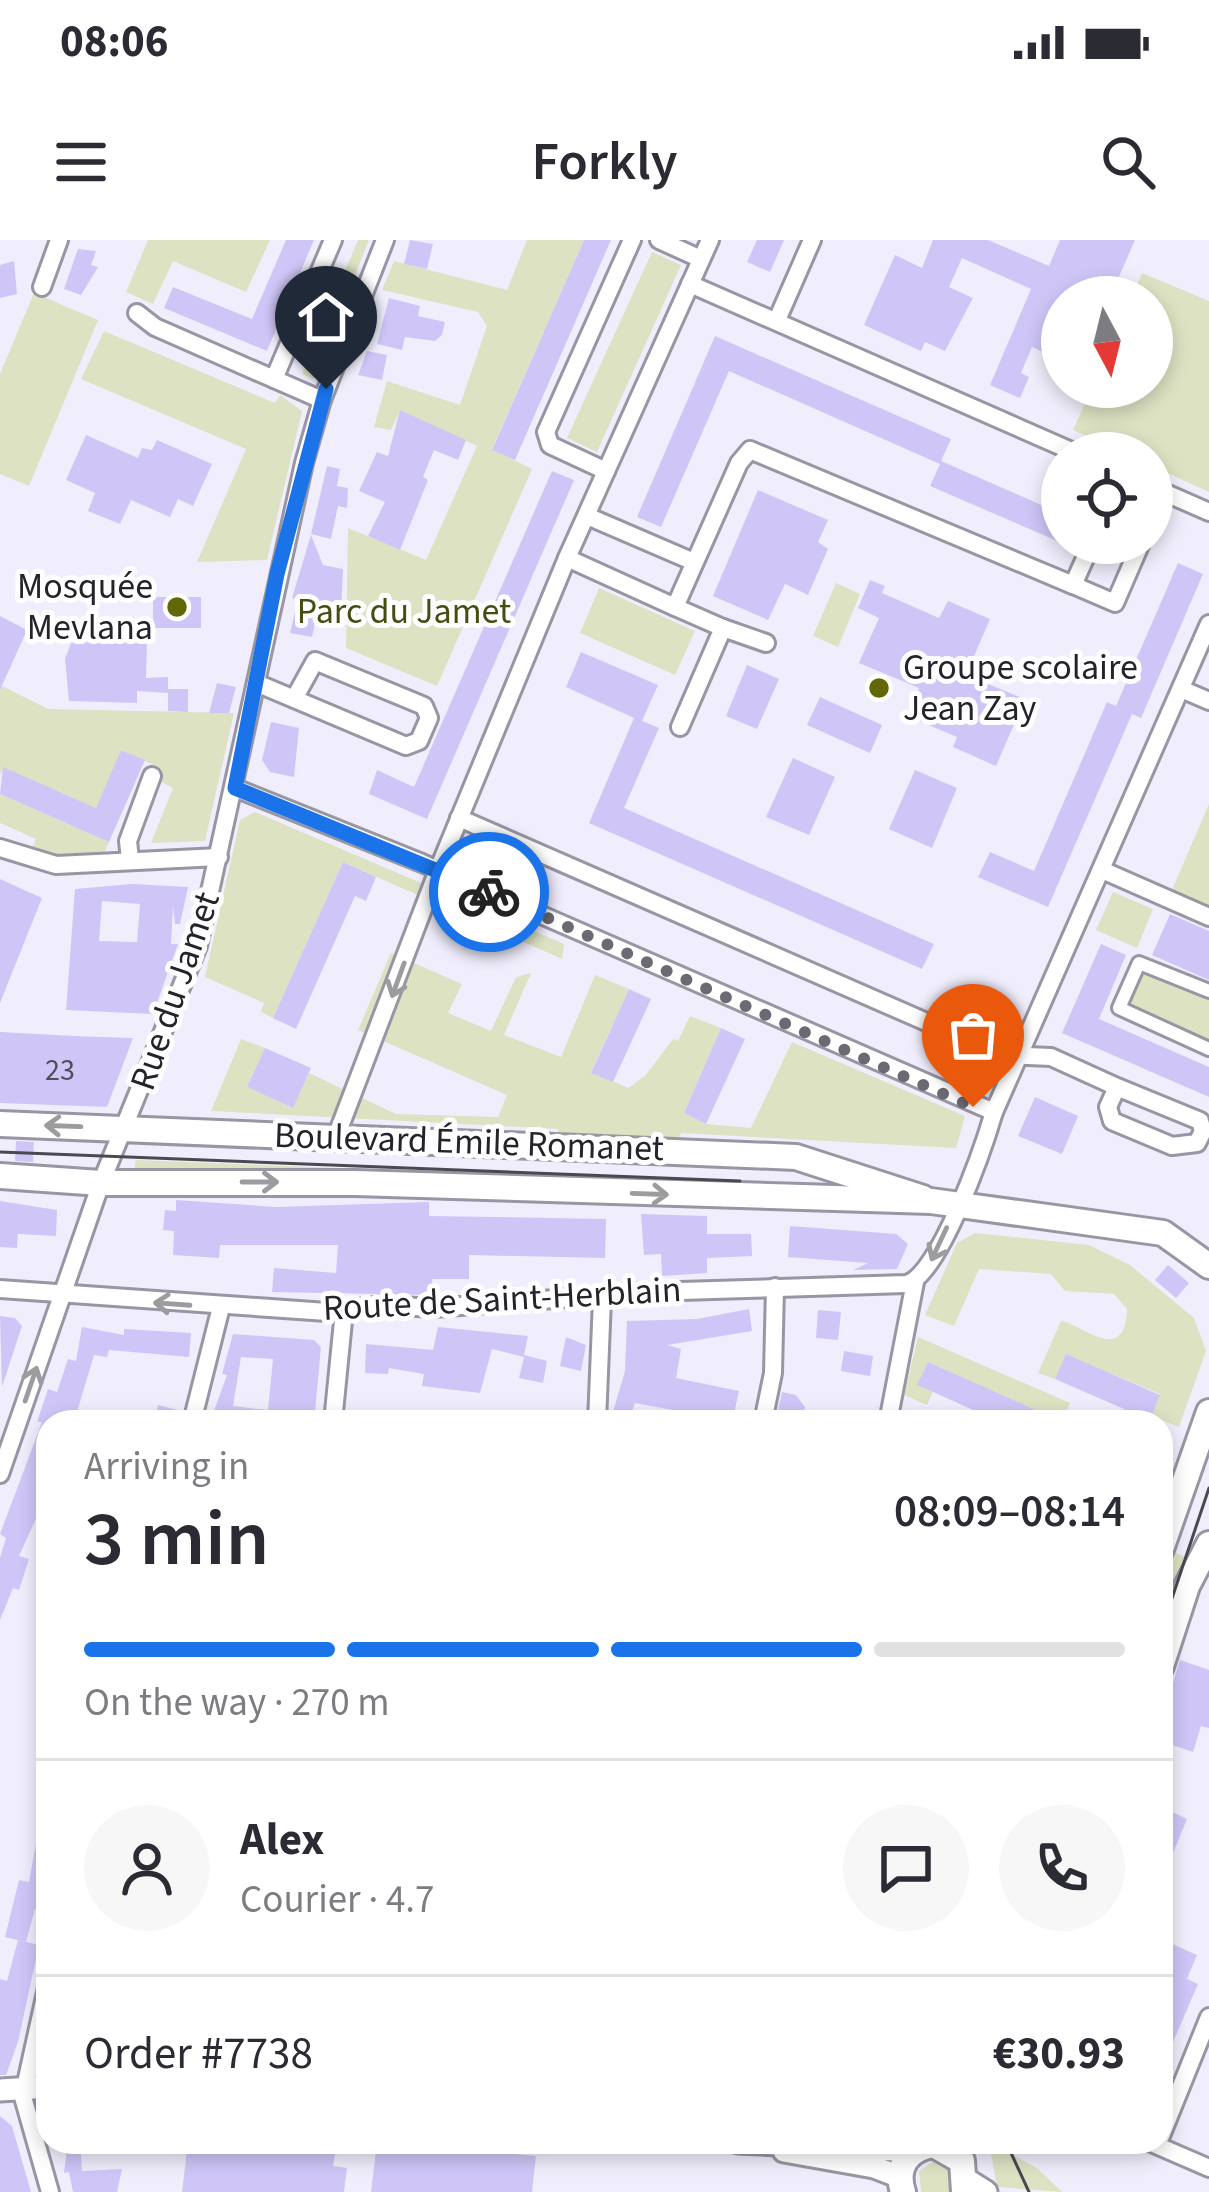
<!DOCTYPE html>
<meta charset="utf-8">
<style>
body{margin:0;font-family:"Source Sans 3",sans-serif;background:#f7f7f7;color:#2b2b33;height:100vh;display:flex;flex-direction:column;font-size:45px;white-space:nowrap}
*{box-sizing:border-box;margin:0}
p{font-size:39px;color:#7c7c81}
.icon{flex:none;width:66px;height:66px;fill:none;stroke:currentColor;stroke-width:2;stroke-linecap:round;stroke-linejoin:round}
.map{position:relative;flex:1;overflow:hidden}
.drawer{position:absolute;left:36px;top:1170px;width:1137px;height:744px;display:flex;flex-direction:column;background:#fff;border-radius:36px;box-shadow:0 6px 18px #0003}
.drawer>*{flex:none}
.needle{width:78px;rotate:173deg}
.controls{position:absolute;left:1041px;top:36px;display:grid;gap:24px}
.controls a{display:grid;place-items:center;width:132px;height:132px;border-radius:50%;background:#fff;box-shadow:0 6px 18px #0003;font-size:60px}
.pin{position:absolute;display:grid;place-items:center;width:102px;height:102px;color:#fff;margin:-123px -51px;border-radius:50% 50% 50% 0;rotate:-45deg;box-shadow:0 0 12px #0007}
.pin .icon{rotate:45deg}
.courier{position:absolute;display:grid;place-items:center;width:120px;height:120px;margin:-60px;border:9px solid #1a73e8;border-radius:50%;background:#fff;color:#222;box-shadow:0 3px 15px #0007}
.headline em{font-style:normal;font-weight:600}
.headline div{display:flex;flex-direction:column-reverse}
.headline{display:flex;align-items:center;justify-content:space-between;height:204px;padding:0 48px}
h1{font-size:78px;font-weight:600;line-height:90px}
.bar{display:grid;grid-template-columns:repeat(4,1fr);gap:18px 12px;align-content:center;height:144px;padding:0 48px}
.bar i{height:15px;border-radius:9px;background:#e1e1e2}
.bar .on{background:#1a73e8}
.bar p{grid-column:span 4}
.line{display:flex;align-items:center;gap:30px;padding:0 48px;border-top:3px solid #e1e1e2}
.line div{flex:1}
.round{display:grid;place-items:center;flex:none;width:126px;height:126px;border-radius:63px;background:#f7f7f7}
.status{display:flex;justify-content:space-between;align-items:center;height:84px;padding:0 60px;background:#fff;direction:ltr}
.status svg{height:33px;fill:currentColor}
header{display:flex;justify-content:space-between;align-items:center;height:156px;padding:0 48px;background:#fff;font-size:54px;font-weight:600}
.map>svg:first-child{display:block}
.green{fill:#dde2c3}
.building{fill:#cfc6f7;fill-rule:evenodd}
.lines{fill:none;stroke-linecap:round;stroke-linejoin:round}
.pedestrian-casing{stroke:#9896a3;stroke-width:18}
.minor-casing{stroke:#9896a3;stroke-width:22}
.tertiary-casing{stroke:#9896a3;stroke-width:27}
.secondary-casing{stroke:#9896a3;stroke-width:30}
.primary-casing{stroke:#9896a3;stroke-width:30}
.pedestrian{stroke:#fff;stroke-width:12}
.minor{stroke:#fff;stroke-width:16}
.tertiary{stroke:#fff;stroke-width:21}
.secondary{stroke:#fff;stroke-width:24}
.primary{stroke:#fff;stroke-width:24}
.tram{stroke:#4a4950;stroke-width:3}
.oneway{stroke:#9c9c9f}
.done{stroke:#6b6a73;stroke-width:12;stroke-dasharray:0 21.6}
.route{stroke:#1a73e8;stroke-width:15}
.poi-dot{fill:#616808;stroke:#fefefe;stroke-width:4.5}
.labels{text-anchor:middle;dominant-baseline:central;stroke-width:10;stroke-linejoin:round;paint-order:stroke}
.number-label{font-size:30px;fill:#4f4c5c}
.poi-label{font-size:36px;fill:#242329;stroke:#fefefe;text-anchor:end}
.park-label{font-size:36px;fill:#474c13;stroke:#fefefe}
.street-label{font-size:36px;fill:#242329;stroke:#fefefe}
</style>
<div class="status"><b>08:06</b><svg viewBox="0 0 49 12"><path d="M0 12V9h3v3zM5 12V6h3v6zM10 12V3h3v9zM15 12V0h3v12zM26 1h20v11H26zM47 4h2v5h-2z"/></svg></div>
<header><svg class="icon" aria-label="menu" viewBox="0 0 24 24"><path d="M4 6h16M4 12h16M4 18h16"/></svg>Forkly<svg class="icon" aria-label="search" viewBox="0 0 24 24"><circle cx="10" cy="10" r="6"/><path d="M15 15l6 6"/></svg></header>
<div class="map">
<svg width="1209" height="1952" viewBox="0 0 1209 1952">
<rect width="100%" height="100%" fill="#f0eefc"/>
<g class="green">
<path d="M148,0H270L246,52L173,21L153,64L126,52Z"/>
<path d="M358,0H369L313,139L302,134Z"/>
<path d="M527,0H584L492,209L532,229L437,446L346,408L348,288L426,320L477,206L400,171L391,190L374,187L387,141L460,165L487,86L478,72L382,50L394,21L507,50Z"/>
<path d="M652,12L681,25L597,212L567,198Z"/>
<path d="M1142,33L1209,61V252L1152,226V213H1124L1073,190L1092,147H1152V57H1132Z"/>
<path d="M34,53L98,80L29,246L0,234V134Z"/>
<path d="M104,91L275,163L280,155L302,171L267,320L197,322L246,209L81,139Z"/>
<path d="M836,343L860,354L838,407L813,396Z"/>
<path d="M599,348L695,391L675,435L580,393Z"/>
<path d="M0,445L48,469L234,473L205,601L151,603L173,548L160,541L158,527L122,510L96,568L4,528L0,535Z"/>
<path d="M0,554L109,602L104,613L48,617L31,612L36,599L0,583Z"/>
<path d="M1209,564V666L1172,650Z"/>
<path d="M255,572L564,704L562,719L343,622L273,778L261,772L264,763L205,737L240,580Z"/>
<path d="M1113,652L1153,669L1137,708L1096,690Z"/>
<path d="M391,713L462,744L448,773L491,791L516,737L531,733L504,795L561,817L595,735L629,749L591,832L628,848L645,836L673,799L678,801L690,776L721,788L684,873L706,884L751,888L792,802L965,876L956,908L681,893L678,900L555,897L559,889L211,871L241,799L265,808L247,847L292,867L309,833L396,874L498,877L507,855L358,790Z"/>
<path d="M1141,727L1209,757V802L1125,764Z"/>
<path d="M136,920L799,946L852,941L887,952L134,932Z"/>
<path d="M975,993L1089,1005L1130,1025L1194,1078L1206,1111L1179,1187L1151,1176L1160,1154L1067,1115L1055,1139L1038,1133L1061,1081C1082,1084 1125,1127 1127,1069L1114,1054L1065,1051L1051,1034L979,1029L954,1086L925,1075L957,1003Z"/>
<path d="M918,1097L1070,1163L1062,1182L928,1122L918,1144L933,1152L927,1165L904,1155Z"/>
<path d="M1166,1310L1196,1320L1161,1408Z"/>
<path d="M989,1902L1037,1928L1062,1952L997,1947Z"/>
<path d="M937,1919L953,1923L956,1952H921L919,1931Z"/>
</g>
<g class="building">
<path d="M286,0H314L267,111L164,68L173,47L252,79Z"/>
<path d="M410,0L433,4L427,29L404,24Z"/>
<path d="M584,0H611L515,220L492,210Z"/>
<path d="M757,0H784L770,32L747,22Z"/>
<path d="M933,0H988L1049,26L1060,0H1135L1110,57H1062V121L1032,107L1021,133L1029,137L1020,158L990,145L1031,49L962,18L949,47L973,58L945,111L925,102L921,111L864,85L895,15L922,28Z"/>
<path d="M78,9L96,11L91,25L98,27L81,55L64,49Z"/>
<path d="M14,21L17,54L0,58V25Z"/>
<path d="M389,58L420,66L418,76L445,82L442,95L435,101L405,97L402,110L377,104Z"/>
<path d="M715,96L951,199L941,221L1062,274V303L930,246L940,224L729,131L661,287L637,277Z"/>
<path d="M367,111L387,115L382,140L358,135Z"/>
<path d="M400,170L466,200L458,220L434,210L423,237L428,240L400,310L368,296L385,262L359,251L377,212L388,216Z"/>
<path d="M86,195L138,218L142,208L152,210L157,200L212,224L193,266L178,259L170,277L131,260L120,284L88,271L95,253L66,240Z"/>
<path d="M327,226L340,229L337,246L348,248L347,268L338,266L331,299L311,294Z"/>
<path d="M552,231L574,240L427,579L369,554L377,530L414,547Z"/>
<path d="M758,250L828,280L818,302L828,309L808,355L785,344L768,380L713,356Z"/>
<path d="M311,295L323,325L343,329L341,373L318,369L312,397L290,393L298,359L292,358Z"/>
<path d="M1178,323L1203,334L1141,478L1132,474L1048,667L978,637L990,612L1034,631L1107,462L1116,466Z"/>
<path d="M870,340L885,346L882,353L939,378L948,361L990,379L966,435L1025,459L996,526L953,507L957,497L907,476L919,448L859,423L879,378L858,368Z"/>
<rect x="153" y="357" width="48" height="31"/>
<path d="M0,376L27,390L0,450Z"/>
<path d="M147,400L146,438L168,437V453L137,451V463L69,461L65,419L71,403Z"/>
<path d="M581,412L658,445L642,481L659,488L624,568L934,704L922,729L589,583L634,478L566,447Z"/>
<path d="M747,425L779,439L757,489L726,476Z"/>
<path d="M217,443L236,447L229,473H209Z"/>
<path d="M168,449H188V472L168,471Z"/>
<path d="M820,457L882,485L870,513L807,485Z"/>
<path d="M271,482L299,488L294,537L270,532L262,520Z"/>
<path d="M121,510L145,520L109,602L0,554L3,527L96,568Z"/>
<path d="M793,518L835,537L809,595L766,577Z"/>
<path d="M915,530L957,548L932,608L889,589Z"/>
<path d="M343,622L376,637L366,661L355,656L296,789L273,778Z"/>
<path d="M0,639L42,658L0,763Z"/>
<path d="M132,644L188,647L180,684H175L173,666L171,704H178L153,774L66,770L75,649ZM102,661L140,664L137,702L99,701Z"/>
<path d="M1170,674L1209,691V740L1152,715Z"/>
<path d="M1101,704L1126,715L1099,779L1209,827V857L1062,793Z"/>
<path d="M629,749L651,759L613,842L591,833Z"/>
<path d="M721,788L745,799L706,884L684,873Z"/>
<path d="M0,792L74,796L133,798L107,867L0,863Z"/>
<path d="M265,808L311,828L293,868L247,847Z"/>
<path d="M1035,857L1078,876L1062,914L1018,896Z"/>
<path d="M16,901L34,902L33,922L15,921Z"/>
<path d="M176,960L276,967L429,962V976L606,979L605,1018L469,1015V1039H432L433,1055L272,1052L274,1028L336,1033L338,1005H220L219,1018L173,1015L174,991L163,990L165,970L176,971Z"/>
<path d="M0,961L57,970L56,996L18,994L17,1008L0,1007Z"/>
<path d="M641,974L707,976V994H751L752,1016L707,1018V1033L662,1036L661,1014L644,1015Z"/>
<path d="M790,986L896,994L908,1004L897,1029L853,1030L868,1023L788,1017Z"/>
<path d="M1168,1025L1189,1043L1176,1058L1155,1040Z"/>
<path d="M749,1069L752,1091L667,1105L681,1109L676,1138L739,1151L732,1182H687L689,1173L635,1163L628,1182H610L625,1131L627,1081L697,1079Z"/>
<path d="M818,1070L841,1072L838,1100L816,1098Z"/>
<path d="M0,1076L15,1078L22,1086L2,1147Z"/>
<path d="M82,1087L124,1095V1089L191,1093L189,1117L109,1110L107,1117L94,1115L74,1182H48V1252L19,1316L29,1319L19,1350L13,1348L0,1380V1318L6,1298L0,1294L42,1182H37L48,1149L57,1152L68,1119L76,1121Z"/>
<path d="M438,1087L528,1096L524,1115L547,1121L543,1143L519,1138L524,1117L492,1109L480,1153L422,1146L424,1134L389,1128L388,1134L365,1133L366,1104L433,1110Z"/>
<path d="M233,1094L314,1100L321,1107L314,1182H210L227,1135L222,1134ZM241,1117L273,1119L268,1170L233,1166Z"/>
<path d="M566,1097L586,1105L581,1131L560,1126Z"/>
<path d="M844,1111L873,1116L870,1136L841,1131Z"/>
<path d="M1066,1114L1160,1155L1149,1182H1118L1124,1169L1055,1139Z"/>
<path d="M928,1122L1063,1182H1000L933,1152L917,1145Z"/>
<path d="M782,1152L796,1155L805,1167L802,1182H783L777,1175Z"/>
<path d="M158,1165L178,1170L175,1182H154Z"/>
<path d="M1180,1420L1209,1430V1488L1201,1486L1193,1512L1161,1501V1482Z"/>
<path d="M44,1560L48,1672L35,1669L26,1702L5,1697L19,1640L29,1642Z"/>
<path d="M1161,1567L1187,1579L1162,1640H1161Z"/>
<path d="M1161,1699L1197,1715L1187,1739L1198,1744L1161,1830Z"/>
<path d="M18,1700L39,1705L18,1802L6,1835H0V1739L7,1741Z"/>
<path d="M0,1876L12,1886L31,1952H0Z"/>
<path d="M68,1902H80L82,1931L122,1929L117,1952H73L69,1932L64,1933Z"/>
<path d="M188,1902H337L333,1926L347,1928L344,1952H182Z"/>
<path d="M377,1902L536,1916L532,1952H371Z"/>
</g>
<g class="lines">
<defs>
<path id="pedestrian" d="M1209,751L1139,723L1119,768L1209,809"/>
<g id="minor">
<path d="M659,0L701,19"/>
<path d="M690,44L1076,213"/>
<path d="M42,47L59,0"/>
<path d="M137,73L155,87L322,160"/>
<path d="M777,80L812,0"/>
<path d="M274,139L333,0"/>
<path d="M606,231L550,205L546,192L632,0"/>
<path d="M1152,247L1209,272"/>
<path d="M587,276L694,322"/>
<path d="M1152,278L1164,252"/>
<path d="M567,318L675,367"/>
<path d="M1073,345L1115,363L1141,303"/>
<path d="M723,388L766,403"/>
<path d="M256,443L406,506L419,501L429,478L424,466L315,421L294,459"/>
<path d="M1181,449L1209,461"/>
<path d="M680,487L723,388L675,367L739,223L750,210L1073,345L1092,303"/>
<path d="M235,548L422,623L994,872L1209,384"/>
<path d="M459,578L1002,815L1051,817L1117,847L1108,867L1112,881L1172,906L1197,903L1203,891L1200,881L1117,847"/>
<path d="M0,608L56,625L219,617"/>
<path d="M130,619L128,601L152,536"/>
<path d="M1102,630L1209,677"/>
<path d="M336,897L438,630L567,318L710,0"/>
<path d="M0,1049L327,1072L383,1065L434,1068L647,1052L906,1044C939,1037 984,906 994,872"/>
<path d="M192,1182L221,1067"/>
<path d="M333,1182L344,1071"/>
<path d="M597,1182L602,1059"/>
<path d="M763,1182L773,1133L775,1047"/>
<path d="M888,1182L915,1042"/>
<path d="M0,1234L101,943L198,706L304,223L322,160L385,0"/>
<path d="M48,1743L23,1857L50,1952"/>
<path d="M1161,1896L1209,1777"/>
<path d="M1149,1902L1209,1928"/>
</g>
<g id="tertiary">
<path d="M0,1850L48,1847"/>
<path d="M738,1902L914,1911"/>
<path d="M784,1911L874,1927L900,1937"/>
<path d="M967,1940L986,1952"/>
</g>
<g id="secondary">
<path d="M1161,1309L1209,1172"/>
<path d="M1161,1426L1187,1346L1209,1304"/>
<path d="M903,1952C895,1927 908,1908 934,1905L962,1921L964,1952"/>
</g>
<g id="primary">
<path d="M0,884L796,917L923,958"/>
<path d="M0,936L101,943H355L931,961L1163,993L1209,1026"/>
</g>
</defs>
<use href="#pedestrian" class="pedestrian-casing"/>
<use href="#minor" class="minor-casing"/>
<use href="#tertiary" class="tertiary-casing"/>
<use href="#secondary" class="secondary-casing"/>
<use href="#primary" class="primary-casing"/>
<use href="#pedestrian" class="pedestrian"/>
<use href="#minor" class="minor"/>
<use href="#tertiary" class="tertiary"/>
<use href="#secondary" class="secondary"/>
<use href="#primary" class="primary"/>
<g class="tram">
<path d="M0,912L740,941"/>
<path d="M1161,1391L1209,1248"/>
<path d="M1006,1902L1029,1952"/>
</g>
</g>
<defs><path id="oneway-shaft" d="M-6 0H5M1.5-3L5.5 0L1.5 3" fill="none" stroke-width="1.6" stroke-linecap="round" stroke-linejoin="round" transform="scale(3)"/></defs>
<g class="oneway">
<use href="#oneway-shaft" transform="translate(398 740) rotate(110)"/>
<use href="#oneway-shaft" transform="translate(63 886) rotate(-178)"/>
<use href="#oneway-shaft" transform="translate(260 942)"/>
<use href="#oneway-shaft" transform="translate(650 954) rotate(2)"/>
<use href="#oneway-shaft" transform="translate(939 1004) rotate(115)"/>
<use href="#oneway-shaft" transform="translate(172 1064) rotate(-176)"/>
<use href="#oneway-shaft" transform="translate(31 1144) rotate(-71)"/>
</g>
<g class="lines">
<path class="done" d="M489,652L973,867"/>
<path class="route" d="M326,149L277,334L235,548L489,652"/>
</g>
<g class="poi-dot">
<circle cx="177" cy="367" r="12"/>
<circle cx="879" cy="448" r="12"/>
</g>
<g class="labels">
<g class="number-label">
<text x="60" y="830">23</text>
</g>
<g class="poi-label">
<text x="153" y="346">Mosquée<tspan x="153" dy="41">Mevlana</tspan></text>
<text x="903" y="427" text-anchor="start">Groupe scolaire<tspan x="903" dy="41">Jean Zay</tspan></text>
</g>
<g class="park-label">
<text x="404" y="371">Parc du Jamet</text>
</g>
<g class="street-label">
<text transform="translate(175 751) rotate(-71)">Rue du Jamet</text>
<text transform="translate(469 902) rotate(2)">Boulevard Émile Romanet</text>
<text transform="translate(502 1059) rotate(-3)">Route de Saint-Herblain</text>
</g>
</g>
</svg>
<div class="controls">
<a><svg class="needle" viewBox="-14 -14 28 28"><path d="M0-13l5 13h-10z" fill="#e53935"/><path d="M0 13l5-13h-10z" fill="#7c7c81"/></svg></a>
<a><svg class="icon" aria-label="locate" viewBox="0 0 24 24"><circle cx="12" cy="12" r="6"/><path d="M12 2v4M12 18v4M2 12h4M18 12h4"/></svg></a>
</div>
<div class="pin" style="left:973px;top:867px;background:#ea580c"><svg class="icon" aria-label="bag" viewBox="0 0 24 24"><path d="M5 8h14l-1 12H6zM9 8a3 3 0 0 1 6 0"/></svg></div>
<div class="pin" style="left:326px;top:149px;background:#1f2937"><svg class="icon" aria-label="home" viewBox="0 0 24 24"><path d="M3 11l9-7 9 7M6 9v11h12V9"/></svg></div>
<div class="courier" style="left:489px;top:652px"><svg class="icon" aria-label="bike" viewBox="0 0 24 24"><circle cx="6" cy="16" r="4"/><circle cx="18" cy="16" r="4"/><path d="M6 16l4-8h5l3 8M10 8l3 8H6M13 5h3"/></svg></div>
<section class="drawer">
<div class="headline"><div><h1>3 min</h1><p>Arriving in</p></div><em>08:09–08:14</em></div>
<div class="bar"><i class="on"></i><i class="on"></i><i class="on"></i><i></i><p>On the way · 270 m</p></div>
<div class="line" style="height:216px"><a class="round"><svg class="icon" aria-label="person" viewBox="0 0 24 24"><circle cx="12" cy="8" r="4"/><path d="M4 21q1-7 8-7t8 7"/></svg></a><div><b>Alex</b><p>Courier · 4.7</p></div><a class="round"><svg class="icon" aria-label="chat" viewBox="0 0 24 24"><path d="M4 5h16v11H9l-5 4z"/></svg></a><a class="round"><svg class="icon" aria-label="phone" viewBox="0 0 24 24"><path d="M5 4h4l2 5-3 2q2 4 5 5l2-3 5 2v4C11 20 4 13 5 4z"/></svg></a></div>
<div class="line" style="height:156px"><div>Order #7738</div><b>€30.93</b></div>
</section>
</div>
